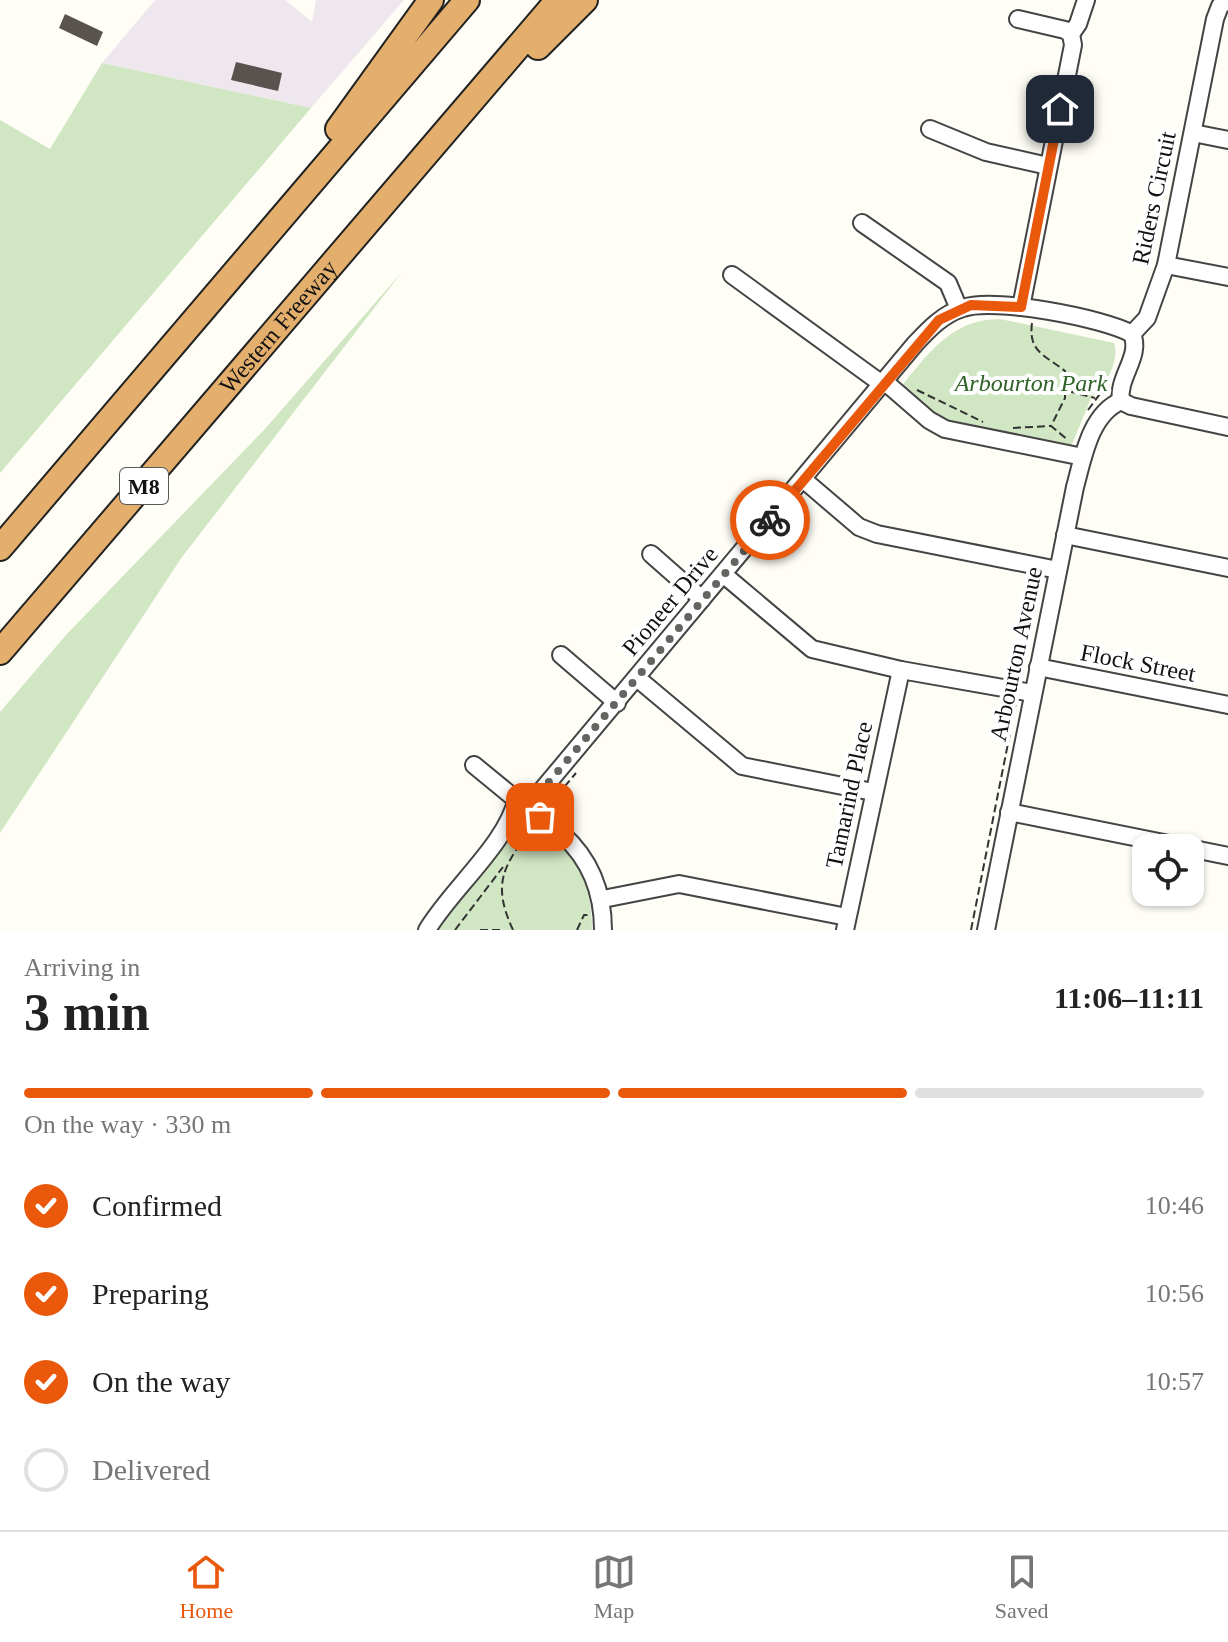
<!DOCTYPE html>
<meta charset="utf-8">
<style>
body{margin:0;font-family:Georgia,serif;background:#f2f2f2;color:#222;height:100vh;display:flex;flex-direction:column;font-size:30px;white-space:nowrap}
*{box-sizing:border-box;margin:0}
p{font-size:26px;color:#767676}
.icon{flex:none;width:44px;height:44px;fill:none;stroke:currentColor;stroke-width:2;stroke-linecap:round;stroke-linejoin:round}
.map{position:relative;height:930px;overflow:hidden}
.sheet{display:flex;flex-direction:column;background:#fff;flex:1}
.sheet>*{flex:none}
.tools{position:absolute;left:1132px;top:834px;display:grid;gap:16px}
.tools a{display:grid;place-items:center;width:72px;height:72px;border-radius:16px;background:#fff;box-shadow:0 2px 6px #0004;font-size:40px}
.pin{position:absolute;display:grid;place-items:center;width:68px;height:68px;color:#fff;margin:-34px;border-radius:16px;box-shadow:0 4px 12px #0006}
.courier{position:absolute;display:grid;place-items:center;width:80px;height:80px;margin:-40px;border:6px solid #ea580c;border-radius:50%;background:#fff;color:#222;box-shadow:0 2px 10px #0007}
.summary em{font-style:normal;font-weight:700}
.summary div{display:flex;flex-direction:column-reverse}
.summary{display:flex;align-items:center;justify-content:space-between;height:136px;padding:0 24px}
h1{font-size:52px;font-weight:700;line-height:60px}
.bar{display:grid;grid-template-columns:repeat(4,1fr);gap:12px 8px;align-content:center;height:96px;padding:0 24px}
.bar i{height:10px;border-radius:6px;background:#e0e0e0}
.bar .on{background:#ea580c}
.bar p{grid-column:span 4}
ol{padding:0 24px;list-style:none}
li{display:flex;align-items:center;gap:24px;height:88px}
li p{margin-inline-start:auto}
li .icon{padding:8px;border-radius:50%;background:#ea580c;color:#fff;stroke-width:4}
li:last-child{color:#767676}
li i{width:44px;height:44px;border:4px solid #e0e0e0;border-radius:50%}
.dock{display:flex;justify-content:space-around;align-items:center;height:112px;border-top:2px solid #e0e0e0;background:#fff;font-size:22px;color:#767676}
.dock a{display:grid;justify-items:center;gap:4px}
.dock .on{color:#ea580c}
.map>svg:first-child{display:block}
.industrial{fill:#eee7ee}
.green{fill:#d1e6c2}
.building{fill:#58534e}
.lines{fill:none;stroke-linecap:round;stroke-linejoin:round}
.minor-casing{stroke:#444;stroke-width:20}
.highway-casing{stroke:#222;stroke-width:28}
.path{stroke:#333;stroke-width:2;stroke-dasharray:8 4;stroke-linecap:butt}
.minor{stroke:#fff;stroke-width:16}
.highway{stroke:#e4af6d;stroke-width:24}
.done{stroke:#646461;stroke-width:8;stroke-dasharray:0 14.4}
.route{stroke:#ea580c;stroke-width:10}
.labels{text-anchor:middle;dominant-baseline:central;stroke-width:8;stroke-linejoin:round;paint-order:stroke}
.shield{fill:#fff;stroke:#585858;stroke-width:2}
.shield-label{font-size:22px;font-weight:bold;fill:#111}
.street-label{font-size:24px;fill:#111;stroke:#fff}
.park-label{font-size:24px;font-style:italic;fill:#2e6227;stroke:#fff}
</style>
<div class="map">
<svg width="1228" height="930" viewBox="0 0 1228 930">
<rect width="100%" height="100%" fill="#fefdf6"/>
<path class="industrial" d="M155,0H285L312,22L316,0H404L311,108L102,63Z"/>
<g class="green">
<path d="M102,63L311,108L0,473V120L50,149Z"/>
<path d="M402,272L182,557L0,833V712L66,635L264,430Z"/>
<path d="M1000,319L1114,343C1120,358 1106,388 1092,396L1070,449L941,423L899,389C928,354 951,319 1000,319Z"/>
<path d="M522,816C569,844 592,874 592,930H435Z"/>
</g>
<g class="building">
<path d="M65,14L103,32L97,46L59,28Z"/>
<path d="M236,62L282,73L278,91L231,80Z"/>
</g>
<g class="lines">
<defs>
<g id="minor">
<path d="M1018,19L1065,30L1071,34L1073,45L1021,307"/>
<path d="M1071,34L1078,24L1086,0"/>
<path d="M930,129L986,152L1048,166"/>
<path d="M1193,133L1228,140"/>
<path d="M862,223L948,283L959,309"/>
<path d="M1166,265L1228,277"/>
<path d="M732,275L882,384"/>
<path d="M1132,334L1147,318L1166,265L1215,19L1220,6L1228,0"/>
<path d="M884,381L929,420L945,429L1083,457"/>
<path d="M1121,401L1131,406L1228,427"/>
<path d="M1121,401C1117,377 1142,356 1132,334"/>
<path d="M804,480L859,527L877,534L1058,570"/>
<path d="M1065,535L1228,568"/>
<path d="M651,554L702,599"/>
<path d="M723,574L812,649L901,670L1032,693"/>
<path d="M561,655L617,703"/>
<path d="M1038,667L1228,705"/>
<path d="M637,678L742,766L873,792"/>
<path d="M474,765L513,797L524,800"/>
<path d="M1009,812L1228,856"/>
<path d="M603,899L679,884L847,917"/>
<path d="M427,930C452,888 507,844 517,798"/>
<path d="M603,930C603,893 591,860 562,834C550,823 540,816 532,802L915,344C929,329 943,314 963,308C993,297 1104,318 1132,334"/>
<path d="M845,930L901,670"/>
<path d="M986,930L1075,487C1083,458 1090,414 1121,401"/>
</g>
<g id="highway">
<path d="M538,47L585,0"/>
<path d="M338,129L431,0"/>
<path d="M0,548L467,0"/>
<path id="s1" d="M0,652L558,0"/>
</g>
</defs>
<use href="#minor" class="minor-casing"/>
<use href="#highway" class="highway-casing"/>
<g class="path">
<path d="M1032,323C1028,352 1045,355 1065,371V398L1051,426L1068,440"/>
<path d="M917,390L983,422"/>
<path d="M1068,391L1095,398"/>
<path d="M1088,410L1108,383"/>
<path d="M1013,428L1051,426"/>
<path d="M1021,677L1032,624"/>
<path d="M549,805L576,773"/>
<path d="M455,930L503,867"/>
<path d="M480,930H500"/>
<path d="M513,930C491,882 504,866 533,826"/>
<path d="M577,930L584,915H590"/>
<path d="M971,930L1016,703"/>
</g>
<use href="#minor" class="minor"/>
<use href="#highway" class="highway"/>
</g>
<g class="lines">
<path class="done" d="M540,817L532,802L770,520"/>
<path class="route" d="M770,520L939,320L971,305L1021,307L1060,109"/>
</g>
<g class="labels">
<rect class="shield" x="120" y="468" width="48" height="36" rx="6"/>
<g class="shield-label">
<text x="144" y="486">M8</text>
</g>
<g class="street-label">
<text transform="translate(1154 198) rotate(-78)">Riders Circuit</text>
<text stroke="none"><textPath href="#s1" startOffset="428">Western Freeway</textPath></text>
<text transform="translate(670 601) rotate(-50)">Pioneer Drive</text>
<text transform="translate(1016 654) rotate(-78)">Arbourton Avenue</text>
<text transform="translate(1138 663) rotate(11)">Flock Street</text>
<text transform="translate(849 795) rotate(-78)">Tamarind Place</text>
</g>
<g class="park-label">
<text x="1031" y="383">Arbourton Park</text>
</g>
</g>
</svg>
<div class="tools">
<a><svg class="icon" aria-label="locate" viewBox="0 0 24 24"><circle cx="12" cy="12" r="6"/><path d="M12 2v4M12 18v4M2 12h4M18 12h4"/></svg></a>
</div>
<div class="pin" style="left:540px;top:817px;background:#ea580c"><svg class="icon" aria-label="bag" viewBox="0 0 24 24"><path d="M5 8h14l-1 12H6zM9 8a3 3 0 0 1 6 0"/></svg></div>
<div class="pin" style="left:1060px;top:109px;background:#1f2937"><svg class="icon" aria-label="home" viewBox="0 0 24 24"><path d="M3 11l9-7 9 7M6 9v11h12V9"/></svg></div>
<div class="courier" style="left:770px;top:520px"><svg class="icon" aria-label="bike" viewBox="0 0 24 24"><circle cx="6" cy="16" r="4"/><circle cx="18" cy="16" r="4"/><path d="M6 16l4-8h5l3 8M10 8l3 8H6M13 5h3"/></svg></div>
</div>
<section class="sheet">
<div class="summary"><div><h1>3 min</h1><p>Arriving in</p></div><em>11:06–11:11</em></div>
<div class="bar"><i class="on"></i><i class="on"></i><i class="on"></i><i></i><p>On the way · 330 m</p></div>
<ol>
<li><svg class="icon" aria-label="check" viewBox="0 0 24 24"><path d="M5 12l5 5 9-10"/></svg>Confirmed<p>10:46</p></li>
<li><svg class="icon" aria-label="check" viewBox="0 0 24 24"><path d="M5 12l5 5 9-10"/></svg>Preparing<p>10:56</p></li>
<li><svg class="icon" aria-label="check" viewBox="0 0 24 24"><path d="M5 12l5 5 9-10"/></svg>On the way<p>10:57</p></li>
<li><i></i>Delivered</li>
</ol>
</section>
<nav class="dock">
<a class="on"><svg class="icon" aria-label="home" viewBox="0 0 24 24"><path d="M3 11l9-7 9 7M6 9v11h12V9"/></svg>Home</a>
<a><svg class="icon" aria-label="map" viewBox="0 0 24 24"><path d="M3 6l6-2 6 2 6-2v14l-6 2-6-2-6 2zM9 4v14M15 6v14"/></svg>Map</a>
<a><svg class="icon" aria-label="saved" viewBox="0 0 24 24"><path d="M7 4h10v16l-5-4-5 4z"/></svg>Saved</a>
</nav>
